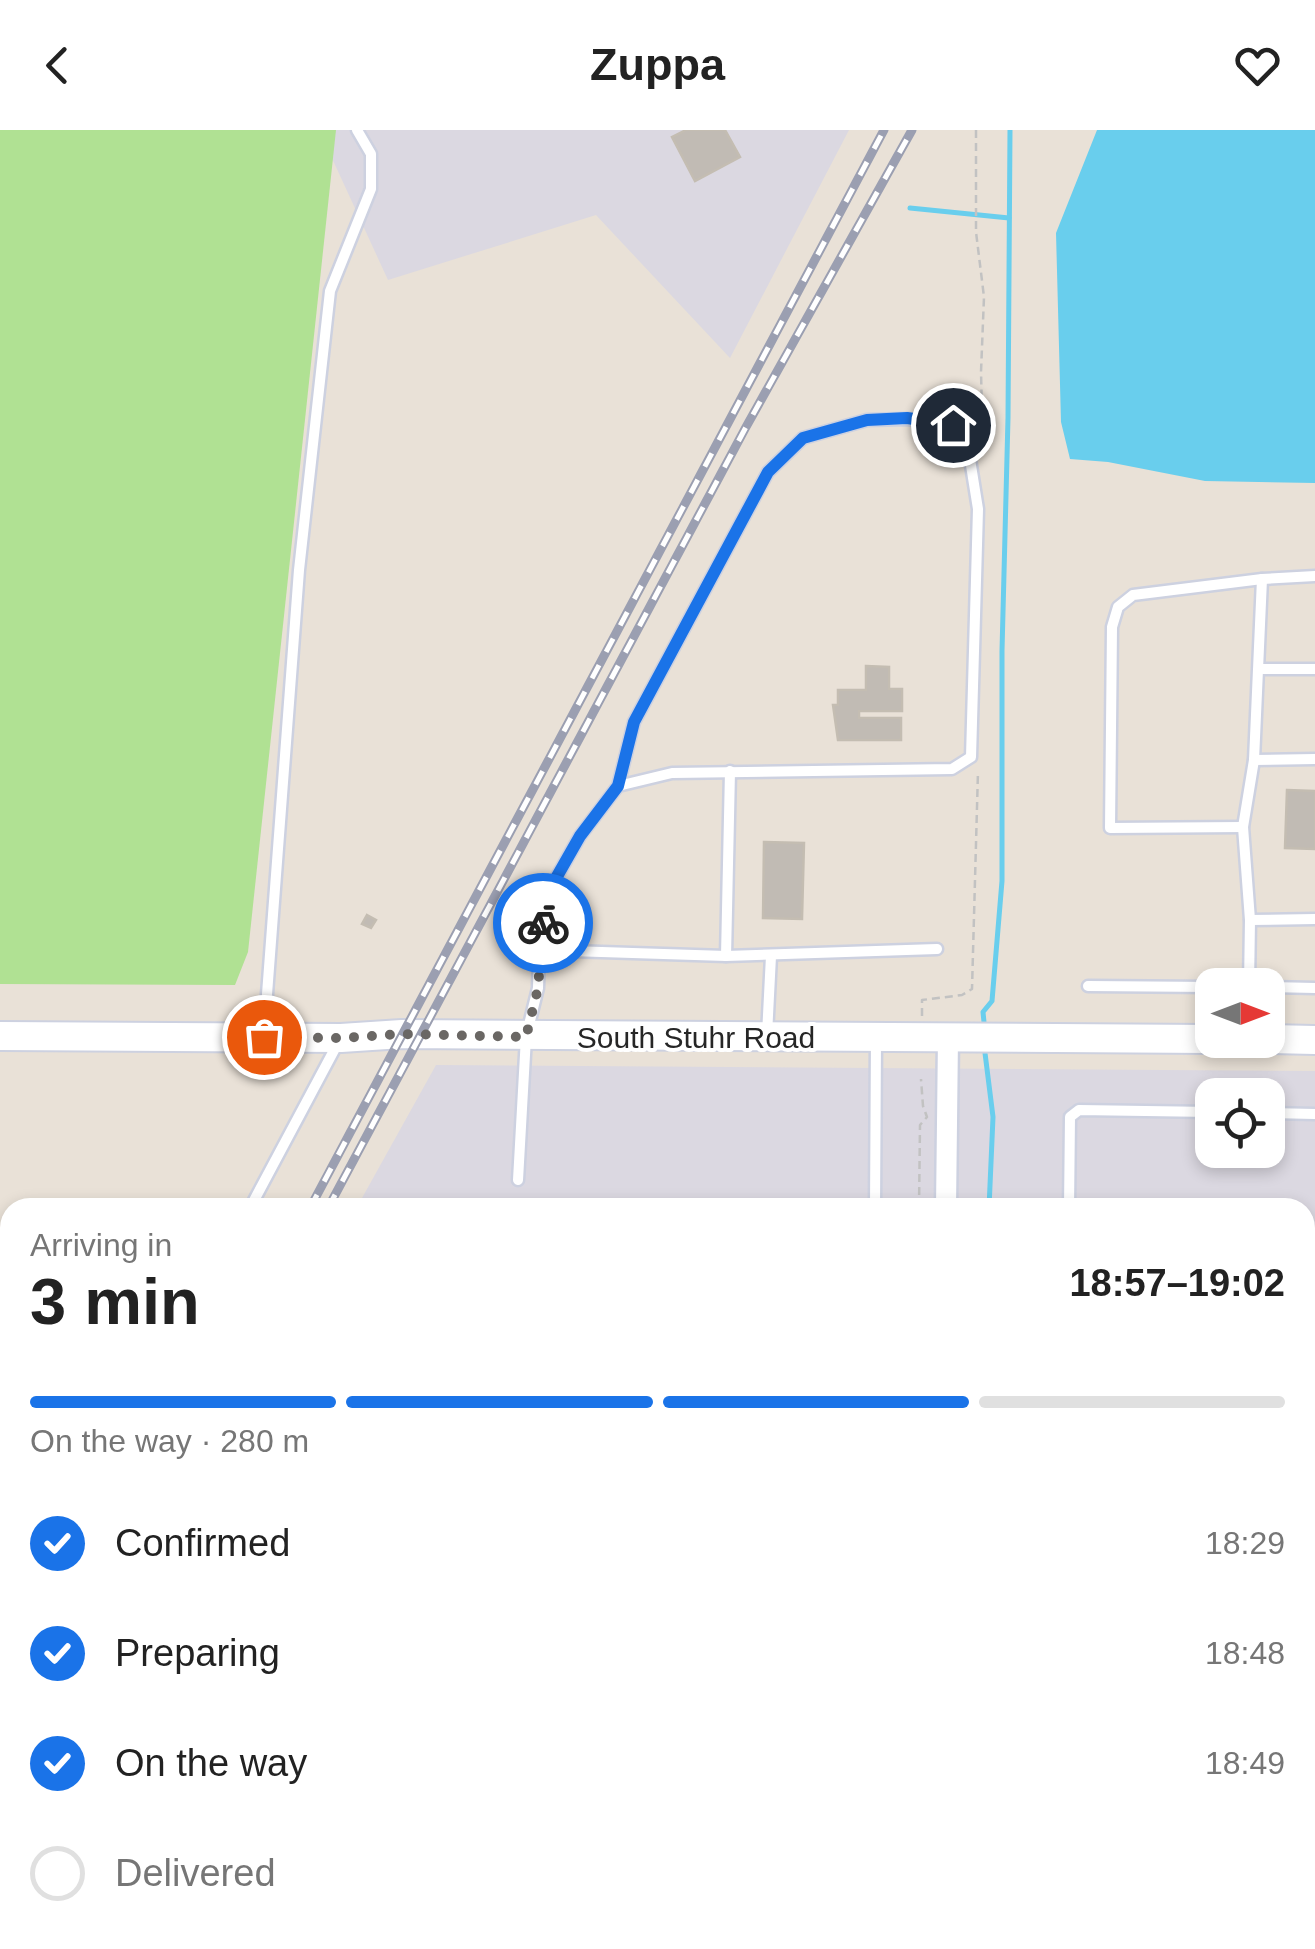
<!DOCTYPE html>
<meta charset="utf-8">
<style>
body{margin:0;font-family:Helvetica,sans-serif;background:#f6f6f6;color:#222;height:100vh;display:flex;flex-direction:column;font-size:38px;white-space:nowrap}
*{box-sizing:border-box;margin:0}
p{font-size:32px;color:#767676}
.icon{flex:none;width:55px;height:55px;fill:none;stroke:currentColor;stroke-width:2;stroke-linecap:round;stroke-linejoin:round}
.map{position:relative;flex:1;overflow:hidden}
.drawer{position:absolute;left:0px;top:1068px;width:1315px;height:752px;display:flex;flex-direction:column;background:#fff;border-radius:30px 30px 0 0;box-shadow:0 5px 15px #0003}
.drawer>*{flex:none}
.needle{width:65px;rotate:90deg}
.controls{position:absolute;left:1195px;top:838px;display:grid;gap:20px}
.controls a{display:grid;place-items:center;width:90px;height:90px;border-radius:20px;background:#fff;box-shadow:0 5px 15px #0003;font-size:50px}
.pin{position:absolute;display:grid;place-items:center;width:85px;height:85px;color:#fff;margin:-42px;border:5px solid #fff;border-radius:50%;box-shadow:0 2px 10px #0007}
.courier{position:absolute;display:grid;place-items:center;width:100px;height:100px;margin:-50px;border:8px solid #1a73e8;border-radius:50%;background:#fff;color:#222;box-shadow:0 2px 12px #0007}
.summary em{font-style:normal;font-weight:800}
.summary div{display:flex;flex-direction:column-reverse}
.summary{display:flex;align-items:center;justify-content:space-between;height:170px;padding:0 30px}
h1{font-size:65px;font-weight:800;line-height:75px}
.bar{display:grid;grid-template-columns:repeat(4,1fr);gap:15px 10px;align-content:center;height:120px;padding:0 30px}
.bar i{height:12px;border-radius:8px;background:#e0e0e0}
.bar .selected{background:#1a73e8}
.bar p{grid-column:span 4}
ol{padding:0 30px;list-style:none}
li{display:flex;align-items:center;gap:30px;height:110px}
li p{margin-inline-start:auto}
li .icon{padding:10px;border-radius:50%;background:#1a73e8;color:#fff;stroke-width:4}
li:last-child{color:#767676}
li i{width:55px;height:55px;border:5px solid #e0e0e0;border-radius:50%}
header{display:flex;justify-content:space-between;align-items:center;height:130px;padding:0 30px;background:#fff;font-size:45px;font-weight:800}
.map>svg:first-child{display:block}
.industrial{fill:#dbd8e1;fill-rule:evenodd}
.green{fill:#b0e193}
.water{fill:#69ceed}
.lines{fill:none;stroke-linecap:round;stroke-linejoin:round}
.stream{stroke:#69ceed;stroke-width:5}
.building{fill:#c1bbb4;stroke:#c4bdb2;stroke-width:2.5}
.service-casing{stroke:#cdd1e0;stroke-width:15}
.minor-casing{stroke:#cdd1e0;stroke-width:25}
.secondary-casing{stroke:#cdd1e0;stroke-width:32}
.path{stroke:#c2c2c2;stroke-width:2.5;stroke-dasharray:8 5;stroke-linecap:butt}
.service{stroke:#fff;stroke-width:10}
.minor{stroke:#fff;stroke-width:20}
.secondary{stroke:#fff;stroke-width:28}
.rail-casing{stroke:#9b9fb1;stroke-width:9}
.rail{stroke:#fff;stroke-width:5;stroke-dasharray:15;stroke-linecap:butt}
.done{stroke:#6a6764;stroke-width:10;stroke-dasharray:0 18}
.route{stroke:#1a73e8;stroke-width:12}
.labels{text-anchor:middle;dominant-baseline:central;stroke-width:8;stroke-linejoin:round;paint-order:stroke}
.street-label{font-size:30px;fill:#262626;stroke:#fff}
</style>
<header><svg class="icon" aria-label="back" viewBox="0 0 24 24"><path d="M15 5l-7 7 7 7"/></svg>Zuppa<svg class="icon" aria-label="heart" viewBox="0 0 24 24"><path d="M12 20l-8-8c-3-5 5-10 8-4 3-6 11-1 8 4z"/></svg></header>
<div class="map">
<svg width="1315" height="1819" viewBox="0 0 1315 1819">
<rect width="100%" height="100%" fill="#e9e1d7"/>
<g class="industrial">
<path d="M319,0H849L730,228L596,85L388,150Z"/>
<path d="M436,935L1315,941V1819H0V1729L10,1711V1810H1305V1078L357,1077ZM1212,965H1268V1020H1212Z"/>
</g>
<path class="green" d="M0,0H336L248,822L235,855L0,854Z"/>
<path class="water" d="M1097,0H1315V353L1205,351L1108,332L1070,329L1061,292L1056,103Z"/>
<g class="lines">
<g class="stream">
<path d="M910,78L1009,88"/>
<path d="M984,892L983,882L992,871L1002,751V521L1008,288L1010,0"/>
<path d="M985,923L993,987L989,1078"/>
<path d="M988,1810L989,1819"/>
</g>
</g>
<g class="building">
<path d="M686,0H725L740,27L695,51L672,7Z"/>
<path d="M866,536L889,537V559H902V581H859V588H901V610H838L833,575H838V560H866Z"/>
<path d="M1287,660L1315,661V719L1285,718Z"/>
<path d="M764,712L804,713L802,789L763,788Z"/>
<path d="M367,785L376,790L371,798L362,794Z"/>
</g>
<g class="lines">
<defs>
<g id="service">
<path d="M1260,539H1315"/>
<path d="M1254,630L1315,629"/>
<path d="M1243,697L1110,698L1112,497L1118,477L1133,465L1262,449L1315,446"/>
<path d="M1250,790L1315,789"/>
<path d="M539,820L726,826L937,819"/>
<path d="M726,826L730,641"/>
<path d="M1249,855L1250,790L1243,697L1254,630L1262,449"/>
<path d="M1088,856L1212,857"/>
<path d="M1268,857L1315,858"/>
<path d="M264,904L299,440L330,161L371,59V24L357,0"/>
<path d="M767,905L771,826"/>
<path d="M1268,983L1315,984"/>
<path d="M518,1050L526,907L538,858L539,820L547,764L580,706L618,656L672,643L952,639L971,627L978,379L969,323L953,295L907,289L867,290L803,308L768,342L634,592L618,656"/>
<path d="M250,1078L339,911"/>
<path d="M875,1078L876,907"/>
<path d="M1069,1078L1070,987L1079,980L1212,982"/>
<path d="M0,1582L10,1564"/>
<path d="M896,1819V1810"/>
<path d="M1059,1819V1810"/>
</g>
<g id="minor">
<path d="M946,1078L948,907"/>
<path d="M937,1819V1810"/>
</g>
<g id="secondary">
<path d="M0,906L341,908L402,904L1212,909"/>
<path d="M1268,909L1315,910"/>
</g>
</defs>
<use href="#service" class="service-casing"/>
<use href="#minor" class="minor-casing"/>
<use href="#secondary" class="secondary-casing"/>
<g class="path">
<path d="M976,0V102L984,167L981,242L983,318"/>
<path d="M922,886V870L962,865L972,859L978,641"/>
<path d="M919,1078L920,995L927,987L923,976L921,949"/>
<path d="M0,1471L10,1452"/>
</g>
<use href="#service" class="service"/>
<use href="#minor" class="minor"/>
<use href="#secondary" class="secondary"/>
<defs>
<g id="rail">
<path d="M310,1078L884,0"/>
<path d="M328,1078L746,297L912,0"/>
<path d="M0,1667L10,1648"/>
<path d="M0,1693L10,1674"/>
<path d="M0,1730L10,1711"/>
<path d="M0,1775L10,1757"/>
<path d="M0,1810L10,1792"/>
<path d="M529,1819L535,1810"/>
</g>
</defs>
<use href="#rail" class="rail-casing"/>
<use href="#rail" class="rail"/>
</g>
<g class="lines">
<path class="done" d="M264,907L341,908L402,904L526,907L538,858L543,793"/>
<path class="route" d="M543,793L547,764L580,706L618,656L634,592L768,342L803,308L867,290L907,288L953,295"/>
</g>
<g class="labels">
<g class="street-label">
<text x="696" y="907">South Stuhr Road</text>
</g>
</g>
</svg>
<div class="controls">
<a><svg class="needle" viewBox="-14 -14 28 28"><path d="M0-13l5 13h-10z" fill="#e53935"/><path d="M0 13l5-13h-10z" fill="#767676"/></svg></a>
<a><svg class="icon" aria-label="locate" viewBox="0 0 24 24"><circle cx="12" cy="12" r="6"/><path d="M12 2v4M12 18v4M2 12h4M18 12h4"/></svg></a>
</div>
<div class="pin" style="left:264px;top:907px;background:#ea580c"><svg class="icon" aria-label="bag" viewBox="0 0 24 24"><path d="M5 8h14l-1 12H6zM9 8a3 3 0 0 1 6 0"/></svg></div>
<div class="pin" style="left:953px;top:295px;background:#1f2937"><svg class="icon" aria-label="home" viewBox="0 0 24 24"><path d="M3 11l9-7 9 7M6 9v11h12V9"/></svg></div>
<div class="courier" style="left:543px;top:793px"><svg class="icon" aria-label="bike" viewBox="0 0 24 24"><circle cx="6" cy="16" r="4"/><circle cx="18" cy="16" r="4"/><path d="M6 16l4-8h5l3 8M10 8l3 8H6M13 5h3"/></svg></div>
<section class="drawer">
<div class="summary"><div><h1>3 min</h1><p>Arriving in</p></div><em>18:57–19:02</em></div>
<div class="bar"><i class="selected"></i><i class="selected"></i><i class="selected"></i><i></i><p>On the way · 280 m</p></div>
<ol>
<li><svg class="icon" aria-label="check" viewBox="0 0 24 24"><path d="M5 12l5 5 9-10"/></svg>Confirmed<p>18:29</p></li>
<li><svg class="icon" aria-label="check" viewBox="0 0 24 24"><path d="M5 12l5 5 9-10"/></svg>Preparing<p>18:48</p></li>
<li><svg class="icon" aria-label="check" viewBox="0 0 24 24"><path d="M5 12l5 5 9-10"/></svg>On the way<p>18:49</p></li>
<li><i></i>Delivered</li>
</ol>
</section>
</div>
